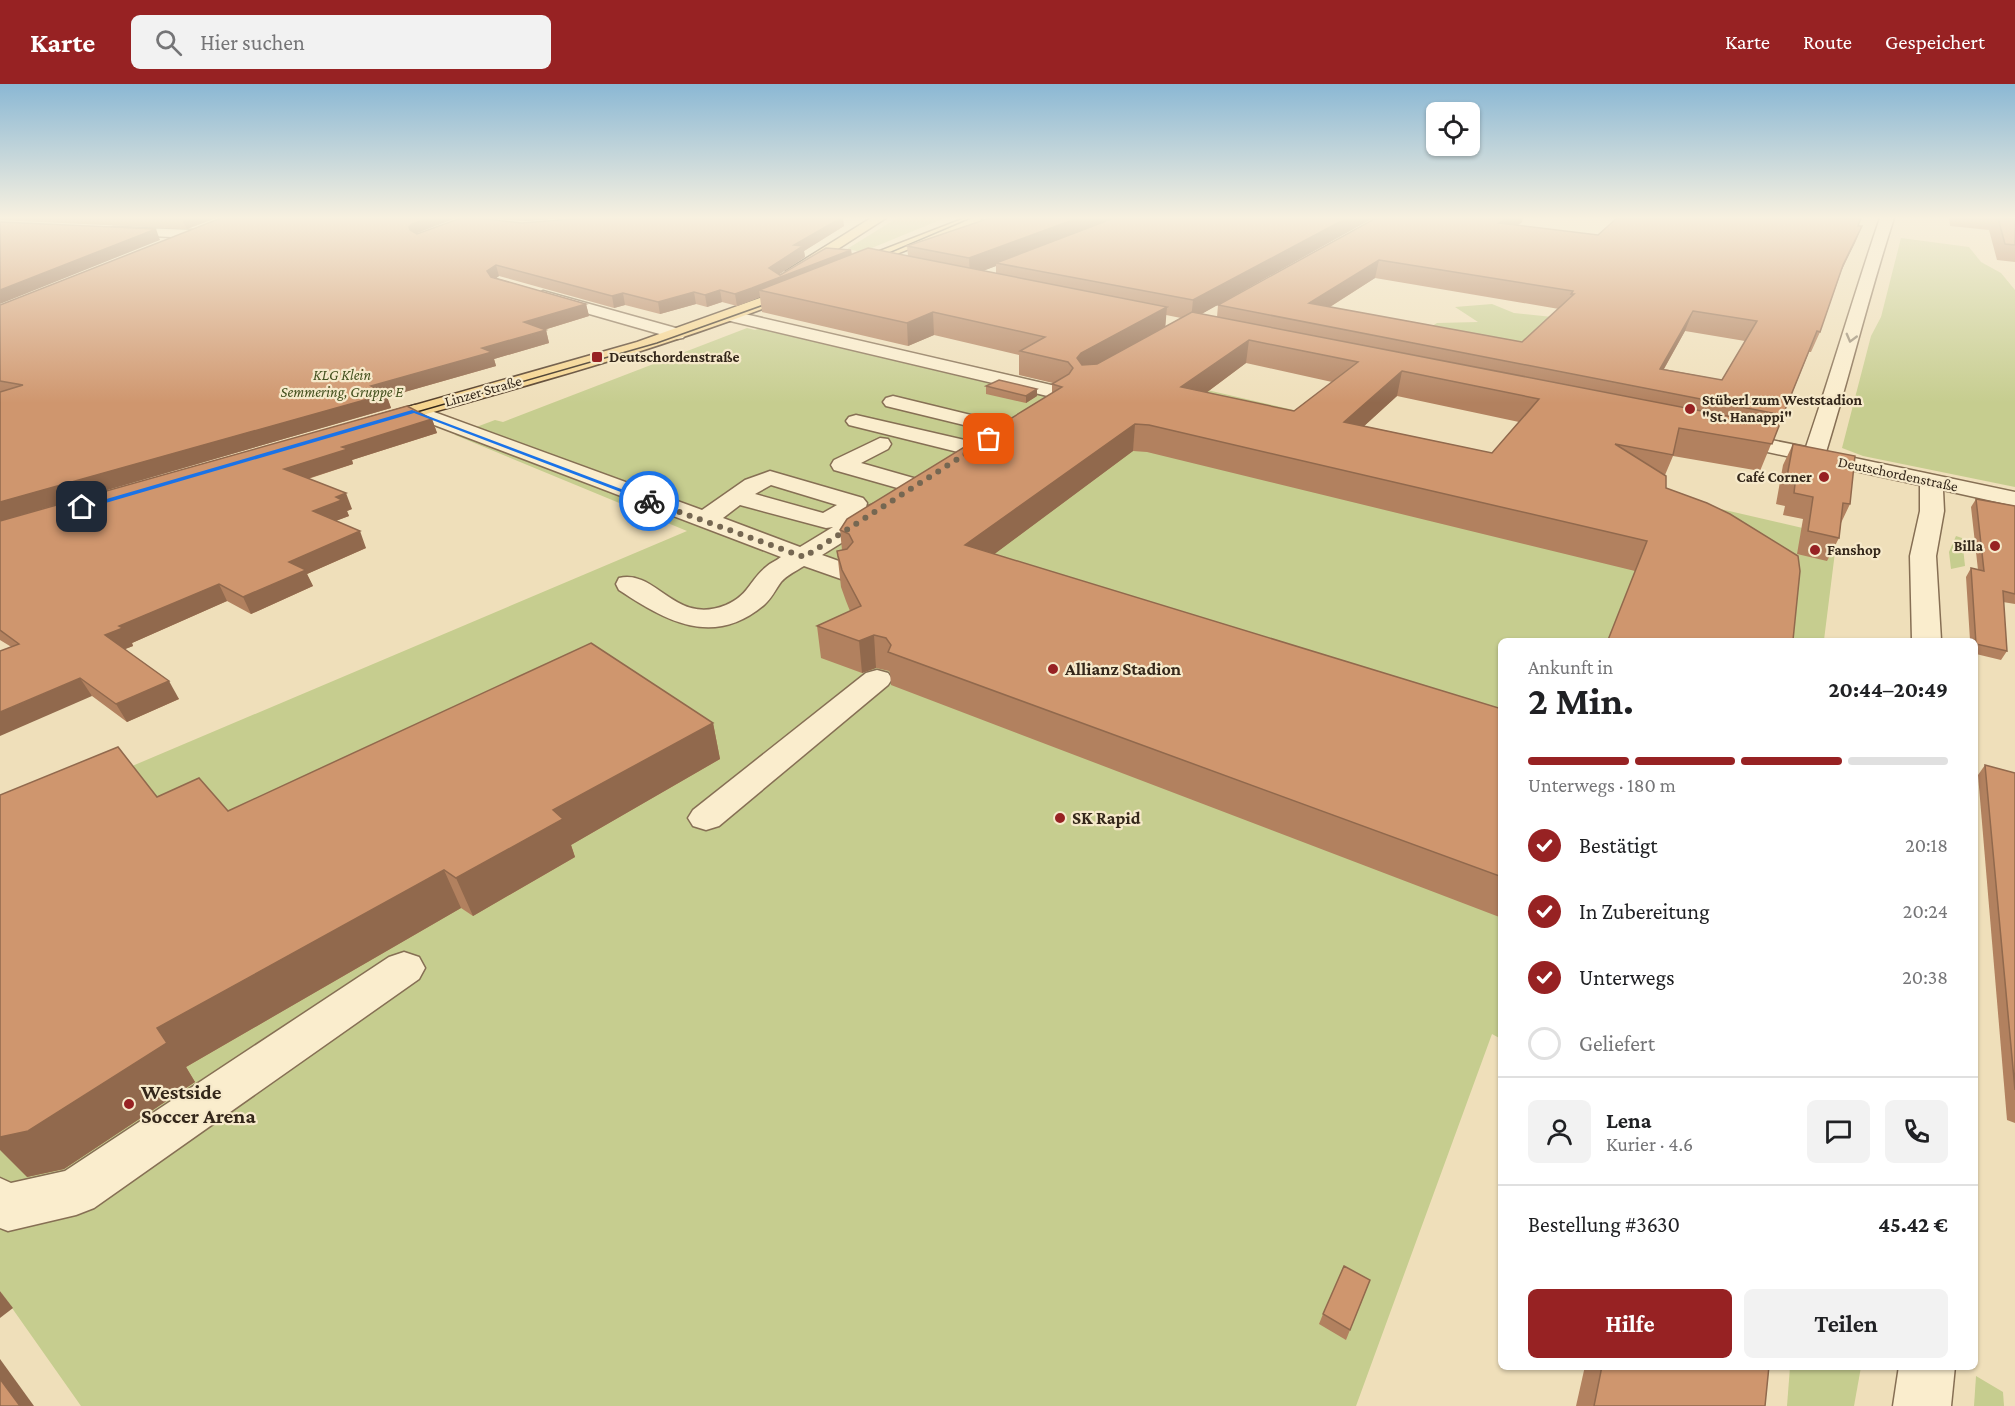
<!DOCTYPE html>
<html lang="de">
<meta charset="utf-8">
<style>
body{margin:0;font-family:"Crimson Pro",serif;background:#f2f2f2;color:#202124;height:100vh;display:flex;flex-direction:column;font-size:22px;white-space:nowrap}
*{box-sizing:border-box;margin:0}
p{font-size:20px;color:#757577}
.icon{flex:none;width:33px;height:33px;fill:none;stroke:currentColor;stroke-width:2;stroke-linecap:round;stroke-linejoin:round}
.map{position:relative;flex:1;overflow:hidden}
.sheet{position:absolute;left:1498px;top:554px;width:480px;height:732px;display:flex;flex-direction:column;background:#fff;border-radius:9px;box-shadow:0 2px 4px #0004}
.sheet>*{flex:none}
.buttons{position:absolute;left:1426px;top:18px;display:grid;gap:12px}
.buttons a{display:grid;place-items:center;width:54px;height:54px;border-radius:9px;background:#fff;box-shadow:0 2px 4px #0004;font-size:30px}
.pin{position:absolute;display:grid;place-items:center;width:51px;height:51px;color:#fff;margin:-26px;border-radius:12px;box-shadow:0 3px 9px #0006}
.courier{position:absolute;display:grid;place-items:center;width:60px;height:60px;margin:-30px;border:4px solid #1a73e8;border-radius:50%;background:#fff;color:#222;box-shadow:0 2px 8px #0007}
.headline em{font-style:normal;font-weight:700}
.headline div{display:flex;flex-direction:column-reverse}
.headline{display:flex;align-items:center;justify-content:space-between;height:102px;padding:0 30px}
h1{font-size:39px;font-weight:700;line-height:45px}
.bar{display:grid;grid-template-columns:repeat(4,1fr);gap:9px 6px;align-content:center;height:72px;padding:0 30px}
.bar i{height:8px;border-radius:4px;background:#e0e0e0}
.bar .on{background:#972223}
.bar p{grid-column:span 4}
.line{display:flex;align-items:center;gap:15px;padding:0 30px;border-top:2px solid #e0e0e0}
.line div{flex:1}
.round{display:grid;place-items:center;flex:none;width:63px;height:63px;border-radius:9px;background:#f2f2f2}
ol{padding:0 30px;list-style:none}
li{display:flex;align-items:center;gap:18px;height:66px}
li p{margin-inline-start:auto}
li .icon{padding:6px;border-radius:50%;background:#972223;color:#fff;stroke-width:4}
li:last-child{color:#757577}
li i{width:33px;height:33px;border:3px solid #e0e0e0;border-radius:50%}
.primary-button{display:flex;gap:12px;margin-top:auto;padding:12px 30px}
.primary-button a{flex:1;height:69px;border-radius:9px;background:#972223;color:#fff;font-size:24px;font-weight:700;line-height:69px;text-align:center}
.primary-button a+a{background:#f2f2f2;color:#202124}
header{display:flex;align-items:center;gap:36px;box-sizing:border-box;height:84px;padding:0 30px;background:#972223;color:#fff}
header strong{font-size:28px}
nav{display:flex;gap:33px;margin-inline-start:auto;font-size:21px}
.search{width:420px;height:54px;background:#f2f2f2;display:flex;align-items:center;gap:15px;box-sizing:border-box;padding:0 21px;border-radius:9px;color:#757577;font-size:22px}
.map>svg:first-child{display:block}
.green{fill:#c6cd8f}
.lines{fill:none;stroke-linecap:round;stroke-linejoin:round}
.minor-casing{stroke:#866f54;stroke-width:3}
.major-casing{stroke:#533d29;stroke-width:3}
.minor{fill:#faedcd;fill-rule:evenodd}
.major{fill:#f6d58f;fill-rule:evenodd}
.tram{stroke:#34271a;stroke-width:1.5}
.wall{fill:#b2815f;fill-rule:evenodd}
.shaded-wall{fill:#91694d}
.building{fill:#cf966e;stroke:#91694d;stroke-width:1.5;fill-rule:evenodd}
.oneway{stroke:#978a74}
.route{fill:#1a73e8}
.done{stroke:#756752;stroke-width:6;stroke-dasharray:0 10.8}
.poi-dot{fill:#972223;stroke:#f6e9ca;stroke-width:2}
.labels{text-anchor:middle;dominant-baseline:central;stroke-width:4.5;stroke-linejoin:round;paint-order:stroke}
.far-poi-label{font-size:15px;font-weight:bold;fill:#34271a;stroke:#f6e9ca;text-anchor:start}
.far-park-label{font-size:15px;font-style:italic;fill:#455220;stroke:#f6e9ca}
.far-street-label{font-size:15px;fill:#34271a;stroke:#f6e9ca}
.poi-label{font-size:18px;font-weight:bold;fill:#34271a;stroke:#f6e9ca;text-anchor:start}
.near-poi-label{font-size:21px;font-weight:bold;fill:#34271a;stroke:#f6e9ca;text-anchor:start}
</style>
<header>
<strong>Karte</strong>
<div class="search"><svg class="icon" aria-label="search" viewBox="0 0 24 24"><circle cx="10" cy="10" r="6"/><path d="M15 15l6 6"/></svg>Hier suchen</div>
<nav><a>Karte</a><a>Route</a><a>Gespeichert</a></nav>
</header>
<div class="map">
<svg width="2015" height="1322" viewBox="0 0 2015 1322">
<rect width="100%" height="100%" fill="#efdfba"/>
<g class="green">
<path d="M897,134H945L862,168L847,165Z"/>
<path d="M1901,154L1969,163L1981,178L2001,189L2015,206V403L1863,372L1842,364L1871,252L1881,233Z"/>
<path d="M1492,220L1514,229L1581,236L1593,279L1424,247L1437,239L1478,238L1455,223Z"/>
<path d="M777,237L1101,311L1138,290L1837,452L1824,556H1502L1501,955L1492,950L1356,1322H81L0,1207V738L687,447L455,351L495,336L503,338L747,244L755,246Z"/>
<path d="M1956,452L1962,454L1965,482L1951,485L1949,468Z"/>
<path d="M1790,1283H1861L1854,1322H1787Z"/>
<path d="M1976,1292L2003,1308L2004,1322H1974Z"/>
</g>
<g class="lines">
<defs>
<g id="minor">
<path d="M1880,134H1894C1869,211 1850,290 1826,368L2015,408V422L1943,406L1944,427L1936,472L1941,556H1912L1910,472L1920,427V401L1726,359L1718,358L1715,353L1718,348L1726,347L1806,363C1832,287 1854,210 1880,134Z"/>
<path d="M114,143L193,146L200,150L193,154L109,150L107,147L109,144Z"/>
<path d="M543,207L683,246L686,250L683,254L677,255L537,215L535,212Z"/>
<path d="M732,227L1060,303L1067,305L1070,309L1067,313L1060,315L726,236L724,232L726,228Z"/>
<path d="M893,312L1012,341L1016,345L1012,349L1005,351L886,322L883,318L886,314Z"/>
<path d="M415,321L702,426L745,396L770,387L863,414L867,419L866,423L879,418L888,420L891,425L888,430L822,471L850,481L854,487L850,493L841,495L804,482C796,487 787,491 781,498C775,506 772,514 764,521C713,564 666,537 619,506L616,500L619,494C657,485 674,542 726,521C749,511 749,497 766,483C770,479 776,477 781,473L408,331L405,327L408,323ZM771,401L837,421L823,429L755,410ZM740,421L826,444L833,443L800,463L723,434Z"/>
<path d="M856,331L982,360L985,365L982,370L974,372L849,341L846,337L849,333Z"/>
<path d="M880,354L888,355L891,360L888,365L861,379L924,397L928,402L924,407L916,409L908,407L834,386L831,381L834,376Z"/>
<path d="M877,586L888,589L892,595L888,601L719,742L706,746L693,742L688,734L693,726L866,589Z"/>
<path d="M404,868L419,873L425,884L419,895L94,1124L76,1131L8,1147L0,1144V1094L11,1099L65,1087L389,873Z"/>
<path d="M1899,1282H1955L1951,1322H1893Z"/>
</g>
<g id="major">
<path d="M871,134H886L799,190L794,192L786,187Z"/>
<path d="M965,134H982L980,137L851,188L846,189L839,185L841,182Z"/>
<path d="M802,199L808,201L810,204L808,207C669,264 524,302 380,343L373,345L366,343L363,339L366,335L637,258Z"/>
</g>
</defs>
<use href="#minor" class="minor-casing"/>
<use href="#major" class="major-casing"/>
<use href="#minor" class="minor"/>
<use href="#major" class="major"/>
<g class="tram">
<path d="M875,175L971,134"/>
<path d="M403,332L657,259L775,217"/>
</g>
</g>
<g class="wall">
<path d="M0,134H216L187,145L0,136Z"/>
<path d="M483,134H565L524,137Z"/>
<path d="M1373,134L1201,230L1217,233L1218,221L1376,134L1522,138L1518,141L1598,151L1862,142L1841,188L1820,248L1811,268H1809L1760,387L1673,372L1665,391L1666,404L1707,419L1635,487L1147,368L1133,367L994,470L1502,625V834L891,601L890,589L889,587L876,584L862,589L821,574L817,542L850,527L846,517L841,503L837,467L842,466L840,446L1052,309V300L1053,299L1019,291V271L934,251L908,262L762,228L760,213L737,222L722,218L707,223L696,220L660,230L625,221L614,224L499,192L496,194L586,220L589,232L544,246H546L549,259L494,275L496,282L387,313L391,324L0,437V221L416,150L522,139L844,142L804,167L805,173L779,190L780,191L851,166L852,170L908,172L907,162ZM996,182V190L982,187ZM1375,194L1559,225L1522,258L1330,223ZM1166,231L1181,234L1165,243ZM1685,247L1745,257L1722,296L1664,285ZM1246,279L1332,298L1294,327L1206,309ZM1397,312L1519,338L1492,369L1364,342Z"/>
<path d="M1949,134H2015V178L1997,176L1989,146L1950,142Z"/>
<path d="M986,302L1037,312L1026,319L986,310Z"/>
<path d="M432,335L437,349L352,376L353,380L308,395L352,425L347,427L349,432L335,437L366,464L307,490L313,502L251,530L227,517L132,559L133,562L125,565L179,615L127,638L92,612L0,556V437Z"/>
<path d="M1793,360L1850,420L1841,439L1839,454L1827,477L1797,470L1803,435L1783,431L1785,422L1776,420L1783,381Z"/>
<path d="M1976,415L2015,422V520L2003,518L2007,567L2001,576L1976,570V556H1970L1966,493L1971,484L1978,486L1971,423Z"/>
<path d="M713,639L720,675L571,761L575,773L473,832L461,824L186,983L195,998L64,1085L27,1093L157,713L228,727Z"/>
<path d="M1985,681L2015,689V1039L2007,1036L1978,691Z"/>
<path d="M1370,1196L1346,1256L1319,1240L1323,1230Z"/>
<path d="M1585,1282H1769L1765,1322H1576Z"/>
</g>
<g class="shaded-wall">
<path d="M185,134H216L187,145L182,135Z"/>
<path d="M428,134H456L415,150L412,154L409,143L412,140Z"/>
<path d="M523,134H565L524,137Z"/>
<path d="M841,134H843L844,142L804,167L805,173L771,196L769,184L794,161Z"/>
<path d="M1078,134H1119L996,179V182L970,192L969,174Z"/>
<path d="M1347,134H1373L1191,236L1193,216Z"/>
<path d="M1507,134H1523L1522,138L1495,155L1499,139Z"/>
<path d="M1862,142L1855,159L1835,199L1843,181Z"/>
<path d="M156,145L160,156L0,220V206Z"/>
<path d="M851,166L852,176L759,206L760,213L737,222L735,210Z"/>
<path d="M1379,176L1375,194L1306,238L1309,219Z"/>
<path d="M496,181L499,192L490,199L487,187Z"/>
<path d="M720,206L722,218L707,223L705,211Z"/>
<path d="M694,208L696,220L660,230L658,218Z"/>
<path d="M623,209L625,221L614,224L612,212Z"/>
<path d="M586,220L589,232L527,251L524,238Z"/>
<path d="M1167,223L1165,246L1080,293L1077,274L1081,269Z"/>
<path d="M1693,227L1685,247L1652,306L1660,285Z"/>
<path d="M933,228L934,251L908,262L907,239Z"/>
<path d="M546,246L549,259L494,275L496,282L387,313L391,324L0,437V418L371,302L482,264Z"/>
<path d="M1249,256L1246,279L1179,329L1181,303Z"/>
<path d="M1402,287L1397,312L1339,365L1344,338Z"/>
<path d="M1037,305V312L1026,319V312Z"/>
<path d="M432,335L437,349L352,376L353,380L291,400L284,385L342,363Z"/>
<path d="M1135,340L1133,367L965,492V461Z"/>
<path d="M346,409L352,425L347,427L349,432L320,443L313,427L336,413Z"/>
<path d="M360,447L366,464L307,490L313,502L251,530L243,513L289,478Z"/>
<path d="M219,500L227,517L132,559L133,562L115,569L105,551L119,542Z"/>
<path d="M874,551L876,584L862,589L859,557Z"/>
<path d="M80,594L92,612L0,652V628Z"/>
<path d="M169,597L179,615L127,638L116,620Z"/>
<path d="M713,639L720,675L571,761L575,773L473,832L456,794L553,726Z"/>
<path d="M444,786L461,824L186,983L195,998L64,1085L27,1093L0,1066V1053L157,944Z"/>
<path d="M0,1207L13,1224L0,1234Z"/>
<path d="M0,1275L34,1322H20L0,1295Z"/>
</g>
<g class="building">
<path d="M161,134H185L182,135Z"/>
<path d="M221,134H428L412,140L409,143L410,146L417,150L461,134H476L522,139L585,134H841L794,161L803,162L769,184L780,191L826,164L851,166L752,204L735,210L720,206L705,211L694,208L658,218L623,209L612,212L496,181L487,187L491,193L586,220L524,238L546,246L482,264L492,268L371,302L386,310L0,418V308L23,301L0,297V221Z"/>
<path d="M990,134H1078L969,174L907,162Z"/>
<path d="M1114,134H1347L1193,216L996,179Z"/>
<path d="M1376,134H1507L1499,139L1598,151L1617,134H1861L1858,142H1862L1843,181L1820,248L1817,247L1783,331L1218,221ZM1379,176L1573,207L1571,210H1574L1522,258L1309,219ZM1693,227L1757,237L1722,296L1660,285Z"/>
<path d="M1998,134H2015V161L2005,160Z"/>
<path d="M0,138L156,145L0,206Z"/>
<path d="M868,164L1167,223L1081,269L1077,274L1082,281L1097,280L1192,228L1779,342L1772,360L1679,344L1673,371L1615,360L1666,392V404L1707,419L1730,430L1798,472L1800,487L1793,556H1608L1647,457L1149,341L1135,340L965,461L1502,625V793L888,568L891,561L886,554L874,551L859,557L817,542L861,522L842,486L838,472L837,467L847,465L853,458L849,450L840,446L847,435L1062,303L1052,300L1069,290L1073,284L1068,278L1020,267L1045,253L933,228L907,239L759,206ZM1249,256L1358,278L1294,327L1181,303ZM1402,287L1539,315L1492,369L1344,338Z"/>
<path d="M999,296L1037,305L1026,312L986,302Z"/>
<path d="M407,322L432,335L342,363L348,365L284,385L346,409L336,413L342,416L313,427L360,447L289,478L306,486L243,513L219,500L119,542L123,544L105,551L169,597L116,620L80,594L0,628V567L19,560L0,546V437Z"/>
<path d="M1793,360L1855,372L1850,420L1843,419L1839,454L1808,447L1813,413L1794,409L1795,400L1786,398Z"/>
<path d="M1976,415L2015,422V510L2003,507L2007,567L1976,560L1971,484L1984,487Z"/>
<path d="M591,559L713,639L553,726L563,735L456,794L444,786L157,944L167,959L28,1047L0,1053V711L118,663L157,713L199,694L228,727Z"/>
<path d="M1985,681L2015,689V1006Z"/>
<path d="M1344,1182L1370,1196L1350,1246L1323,1230Z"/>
<path d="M1602,1282H1769L1765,1322H1594Z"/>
<path d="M0,1295L20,1322H0Z"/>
</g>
<defs><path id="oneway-chevron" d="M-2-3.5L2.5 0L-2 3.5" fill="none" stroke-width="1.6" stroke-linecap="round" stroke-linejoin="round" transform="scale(1.5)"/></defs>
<use class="oneway" href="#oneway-chevron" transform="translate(1851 254) rotate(105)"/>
<linearGradient id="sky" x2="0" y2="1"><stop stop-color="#8bb8d4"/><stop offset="0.42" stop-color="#f8f1e0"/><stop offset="1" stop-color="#f8f1e0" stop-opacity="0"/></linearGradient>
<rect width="2015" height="319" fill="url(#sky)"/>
<path class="route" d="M412,326L653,417L647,418L414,329L85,425L79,423Z"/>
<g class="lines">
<path class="done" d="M649,417L804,473L989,355"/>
</g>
<g class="poi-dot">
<rect x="591" y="267" width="12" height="12" rx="3"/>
<circle cx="1690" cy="325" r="6"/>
<circle cx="1824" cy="393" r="6"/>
<circle cx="1995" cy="462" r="6"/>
<circle cx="1815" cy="466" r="6"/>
<circle cx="1053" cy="585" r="6"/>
<circle cx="1060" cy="734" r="6"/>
<circle cx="129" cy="1020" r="6"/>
</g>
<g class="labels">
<g class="far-poi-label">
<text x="609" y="273">Deutschordenstraße</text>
<text x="1702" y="316">Stüberl zum Weststadion<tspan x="1702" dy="17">"St. Hanappi"</tspan></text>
<text x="1812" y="393" text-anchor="end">Café Corner</text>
<text x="1983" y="462" text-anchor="end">Billa</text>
<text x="1827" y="466">Fanshop</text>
</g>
<g class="far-park-label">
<text x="342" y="291">KLG Klein<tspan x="342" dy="17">Semmering, Gruppe E</tspan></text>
</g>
<g class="far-street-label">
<text transform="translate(483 307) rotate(-16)">Linzer Straße</text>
<text transform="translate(1898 390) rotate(12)">Deutschordenstraße</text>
</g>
<g class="poi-label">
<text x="1065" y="585">Allianz Stadion</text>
<text x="1072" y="734">SK Rapid</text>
</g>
<g class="near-poi-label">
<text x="141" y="1008">Westside<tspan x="141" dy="24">Soccer Arena</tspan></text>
</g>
</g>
</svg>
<div class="buttons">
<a><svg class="icon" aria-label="locate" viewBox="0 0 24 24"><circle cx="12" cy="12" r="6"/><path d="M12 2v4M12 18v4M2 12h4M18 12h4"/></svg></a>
</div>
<div class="pin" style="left:989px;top:355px;background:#ea580c"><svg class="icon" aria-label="bag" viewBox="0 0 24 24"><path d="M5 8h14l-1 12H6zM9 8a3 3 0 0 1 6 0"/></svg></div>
<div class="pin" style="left:82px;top:423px;background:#1f2937"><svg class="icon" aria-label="home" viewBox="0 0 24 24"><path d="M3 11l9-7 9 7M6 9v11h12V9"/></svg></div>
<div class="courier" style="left:649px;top:417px"><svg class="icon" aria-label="bike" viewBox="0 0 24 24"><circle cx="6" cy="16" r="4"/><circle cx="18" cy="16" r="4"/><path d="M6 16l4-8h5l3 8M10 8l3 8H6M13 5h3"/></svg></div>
<section class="sheet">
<div class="headline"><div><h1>2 Min.</h1><p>Ankunft in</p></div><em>20:44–20:49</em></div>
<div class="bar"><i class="on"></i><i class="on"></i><i class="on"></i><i></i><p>Unterwegs · 180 m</p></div>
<ol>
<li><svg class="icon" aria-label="check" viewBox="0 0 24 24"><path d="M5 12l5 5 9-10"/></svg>Bestätigt<p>20:18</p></li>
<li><svg class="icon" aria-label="check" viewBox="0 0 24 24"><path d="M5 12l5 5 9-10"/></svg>In Zubereitung<p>20:24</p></li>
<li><svg class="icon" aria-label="check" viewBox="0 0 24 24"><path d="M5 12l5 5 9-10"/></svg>Unterwegs<p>20:38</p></li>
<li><i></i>Geliefert</li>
</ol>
<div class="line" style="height:108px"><a class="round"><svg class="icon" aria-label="person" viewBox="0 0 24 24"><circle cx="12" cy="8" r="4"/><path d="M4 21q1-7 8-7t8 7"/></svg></a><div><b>Lena</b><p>Kurier · 4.6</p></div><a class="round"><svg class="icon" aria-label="chat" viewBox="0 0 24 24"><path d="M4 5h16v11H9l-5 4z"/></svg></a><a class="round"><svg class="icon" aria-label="phone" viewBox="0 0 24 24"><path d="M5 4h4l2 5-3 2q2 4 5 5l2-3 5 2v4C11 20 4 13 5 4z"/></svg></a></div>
<div class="line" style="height:78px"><div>Bestellung #3630</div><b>45.42 €</b></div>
<div class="primary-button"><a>Hilfe</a><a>Teilen</a></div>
</section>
</div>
